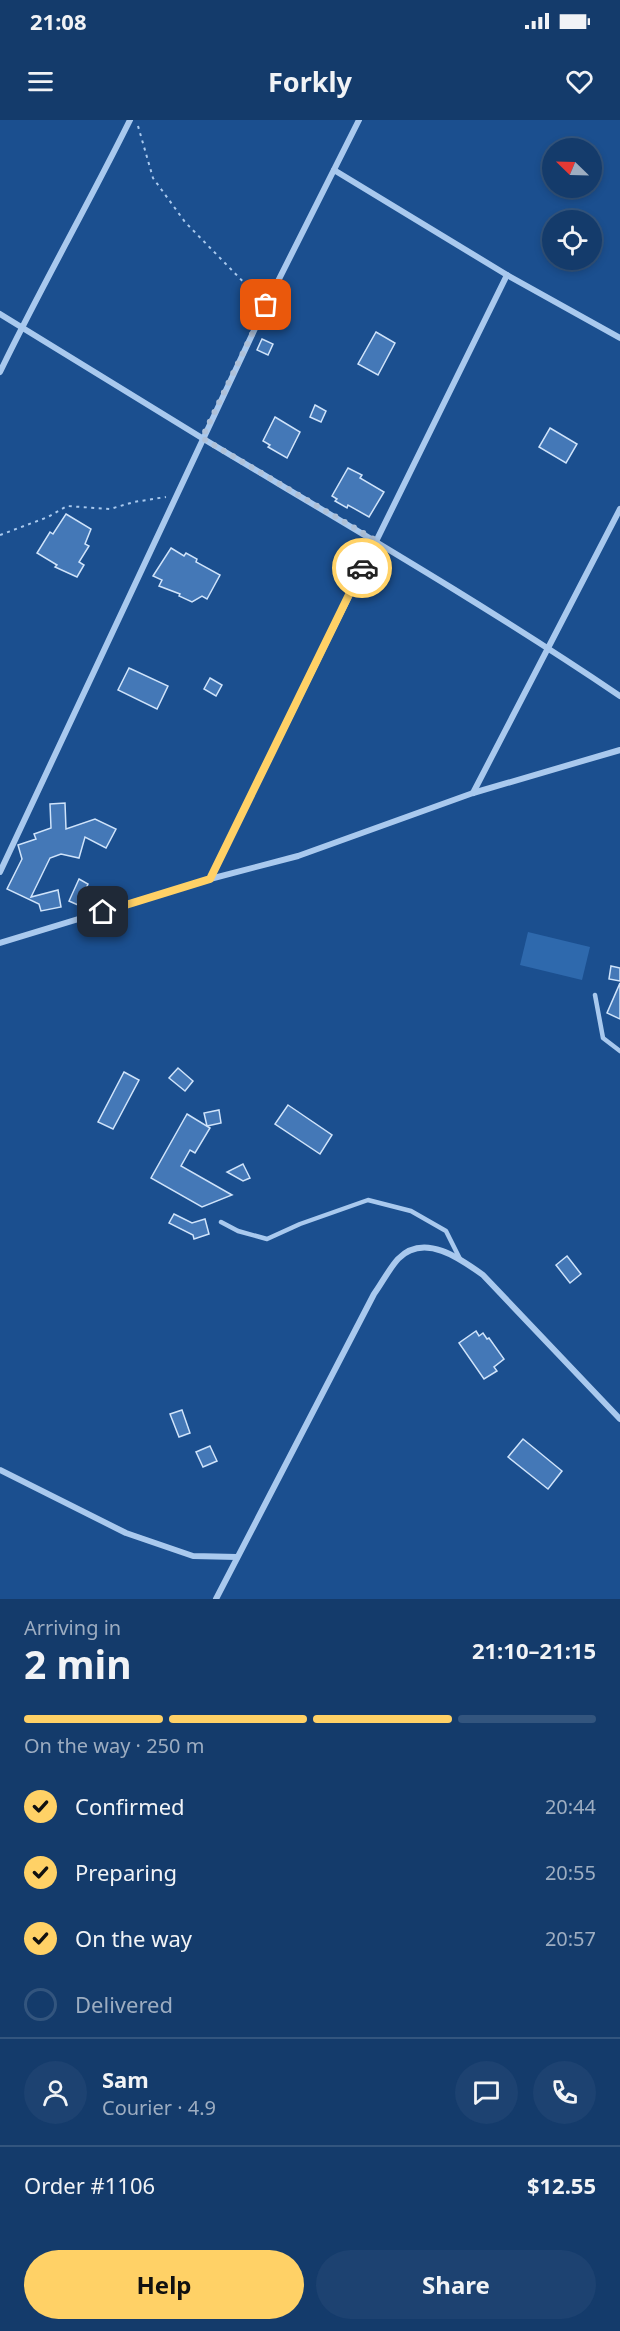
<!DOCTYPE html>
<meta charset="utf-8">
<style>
body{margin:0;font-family:"Noto Sans",sans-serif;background:#1d4271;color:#f1f3f6;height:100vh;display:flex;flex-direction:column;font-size:22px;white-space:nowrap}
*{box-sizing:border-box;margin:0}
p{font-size:20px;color:#9dadc1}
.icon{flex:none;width:33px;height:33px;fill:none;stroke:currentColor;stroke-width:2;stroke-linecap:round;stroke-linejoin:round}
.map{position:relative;height:1479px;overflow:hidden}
.details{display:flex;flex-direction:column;background:#143b6b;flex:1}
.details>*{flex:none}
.needle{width:39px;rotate:293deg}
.controls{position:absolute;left:542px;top:18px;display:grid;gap:12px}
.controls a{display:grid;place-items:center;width:60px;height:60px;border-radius:50%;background:#143b6b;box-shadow:0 3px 9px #0003,0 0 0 2px #33557e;font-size:30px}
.pin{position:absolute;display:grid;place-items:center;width:51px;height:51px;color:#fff;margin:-26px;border-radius:12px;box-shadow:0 3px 9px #0006}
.courier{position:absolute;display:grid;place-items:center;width:60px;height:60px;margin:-30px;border:4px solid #ffd166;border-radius:50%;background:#fff;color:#222;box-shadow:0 2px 8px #0007}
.summary em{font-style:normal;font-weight:700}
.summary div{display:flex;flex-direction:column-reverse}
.summary{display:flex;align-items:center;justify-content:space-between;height:102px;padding:0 24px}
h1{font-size:39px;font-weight:700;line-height:45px}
.bar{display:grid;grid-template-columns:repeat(4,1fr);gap:9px 6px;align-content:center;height:72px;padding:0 24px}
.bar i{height:8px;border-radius:4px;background:#33557e}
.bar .on{background:#ffd166}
.bar p{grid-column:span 4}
.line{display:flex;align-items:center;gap:15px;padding:0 24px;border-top:2px solid #33557e}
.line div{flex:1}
.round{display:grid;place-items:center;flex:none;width:63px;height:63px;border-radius:32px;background:#1d4271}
ol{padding:0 24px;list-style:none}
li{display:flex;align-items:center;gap:18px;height:66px}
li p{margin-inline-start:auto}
li .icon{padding:6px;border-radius:50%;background:#ffd166;color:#111;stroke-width:4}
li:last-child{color:#9dadc1}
li i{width:33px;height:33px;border:3px solid #33557e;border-radius:50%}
.button{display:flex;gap:12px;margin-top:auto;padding:12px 24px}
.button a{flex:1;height:69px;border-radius:36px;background:#ffd166;color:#111;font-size:24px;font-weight:700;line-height:69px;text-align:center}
.button a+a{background:#1d4271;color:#f1f3f6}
.status{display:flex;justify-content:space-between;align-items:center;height:42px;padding:0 30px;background:#143b6b;direction:ltr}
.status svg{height:16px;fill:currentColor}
header{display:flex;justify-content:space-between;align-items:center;height:78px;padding:0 24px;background:#143b6b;font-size:27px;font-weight:700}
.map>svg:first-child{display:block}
.green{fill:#2e69ad}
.building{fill:#4478b7;stroke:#cfe3fa;stroke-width:1.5}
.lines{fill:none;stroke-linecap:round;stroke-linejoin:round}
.path{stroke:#a9c9ee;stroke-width:2;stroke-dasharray:3 4.5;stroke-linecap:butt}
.lane{stroke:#a9c9ee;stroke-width:4.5}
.street{stroke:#a9c9ee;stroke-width:6}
.done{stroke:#afc1d8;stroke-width:6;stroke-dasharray:0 10.8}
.route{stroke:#ffd166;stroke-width:8}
</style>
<div class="status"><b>21:08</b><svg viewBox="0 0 49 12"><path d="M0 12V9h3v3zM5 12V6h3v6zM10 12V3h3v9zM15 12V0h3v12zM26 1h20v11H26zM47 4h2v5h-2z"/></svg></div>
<header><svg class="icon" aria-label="menu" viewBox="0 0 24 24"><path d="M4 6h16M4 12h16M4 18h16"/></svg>Forkly<svg class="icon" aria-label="heart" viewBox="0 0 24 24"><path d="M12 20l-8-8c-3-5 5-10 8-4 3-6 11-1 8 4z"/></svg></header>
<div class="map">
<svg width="620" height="1479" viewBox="0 0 620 1479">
<rect width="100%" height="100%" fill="#1b4f8f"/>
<path class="green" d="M528,812L590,827L582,860L520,845Z"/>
<g class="building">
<path d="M376,212L395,223L378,255L358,244Z"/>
<path d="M262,219L273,224L268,235L257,230Z"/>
<path d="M315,285L326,291L321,302L310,297Z"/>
<path d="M275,297L300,312L287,338L268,327L270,325L263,321Z"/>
<path d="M550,308L577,324L566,343L539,327Z"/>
<path d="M348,348L362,355L360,358L384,372L369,397L348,385L347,388L335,381L337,379L332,376Z"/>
<path d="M66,394L91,409L85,424L89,426L79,442L84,445L77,457L55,447L57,445L37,433L50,412L53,414Z"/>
<path d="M171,428L184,436L186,433L197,439L196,442L220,455L207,479L202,476L192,482L179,476L180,474L159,466L162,460L153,456Z"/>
<path d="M129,548L168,566L157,589L118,570Z"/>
<path d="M210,558L222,565L216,576L204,569Z"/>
<path d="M65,683L66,709L95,699L116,709L106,728L85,717L79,738L61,734L50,738L31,777L58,770L61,787L41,791L39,784L7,769L22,739L18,725L36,719L34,714L51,708L50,684Z"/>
<path d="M79,759L88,764L78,785L69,781Z"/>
<path d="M611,846L620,848V861L609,859Z"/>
<path d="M620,863V899L607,893Z"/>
<path d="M178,948L193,961L185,971L169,958Z"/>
<path d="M124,952L139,960L113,1009L98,1002Z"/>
<path d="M288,985L332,1015L320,1034L275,1004Z"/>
<path d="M219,990L221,1003L207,1006L204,993Z"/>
<path d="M187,994L210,1008L195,1033L190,1030L181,1046L232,1075L202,1087L151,1058Z"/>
<path d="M243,1044L250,1058L243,1061L227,1052Z"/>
<path d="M174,1094L192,1103L205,1099L209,1114L194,1119L193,1115L169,1103Z"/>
<path d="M567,1136L581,1154L570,1163L556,1145Z"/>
<path d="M476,1211L479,1216L483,1213L487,1219L489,1218L504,1239L494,1247L497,1251L484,1259L459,1223Z"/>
<path d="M182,1290L190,1313L179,1317L170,1294Z"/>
<path d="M523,1319L562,1351L548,1369L508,1337Z"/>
<path d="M210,1326L217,1341L203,1347L196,1332Z"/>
</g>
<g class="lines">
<g class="path">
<path d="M138,6L153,58L185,102L260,179"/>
<path d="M0,415L48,397L67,386L110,389L134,382L166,377"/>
</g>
<g class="lane">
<path d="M595,875L603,918L620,931"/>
<path d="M221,1102L238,1111L267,1119L300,1104L368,1080L411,1091L446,1111L460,1139"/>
</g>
<g class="street">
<path d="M334,50L507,155L620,218"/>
<path d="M0,194C68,235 134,277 202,318C342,402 484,484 620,576"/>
<path d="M0,252C41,167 88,85 130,0"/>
<path d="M473,673L620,389"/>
<path d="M0,752L266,185L359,0"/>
<path d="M210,759L507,155"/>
<path d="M0,823L210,759L298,736L473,673L620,630"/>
<path d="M0,1350L126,1413L193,1436L237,1437"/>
<path d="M216,1479L374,1174C382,1163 389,1149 398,1139C424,1112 461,1139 483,1155L620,1299"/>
</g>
</g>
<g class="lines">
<path class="done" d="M266,185L202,318L375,420L362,448"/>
<path class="route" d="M103,792L210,759L362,448"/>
</g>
</svg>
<div class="controls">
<a><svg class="needle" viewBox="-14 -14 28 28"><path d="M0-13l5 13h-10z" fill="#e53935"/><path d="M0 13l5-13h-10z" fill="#9dadc1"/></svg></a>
<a><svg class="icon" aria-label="locate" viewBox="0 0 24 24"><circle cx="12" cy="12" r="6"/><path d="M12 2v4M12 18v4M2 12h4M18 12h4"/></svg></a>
</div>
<div class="pin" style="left:266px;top:185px;background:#ea580c"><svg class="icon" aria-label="bag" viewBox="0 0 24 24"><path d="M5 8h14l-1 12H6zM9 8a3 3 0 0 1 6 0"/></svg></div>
<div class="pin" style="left:103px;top:792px;background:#1f2937"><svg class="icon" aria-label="home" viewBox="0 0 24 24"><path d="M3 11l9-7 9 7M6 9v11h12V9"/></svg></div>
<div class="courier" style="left:362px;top:448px"><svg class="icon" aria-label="car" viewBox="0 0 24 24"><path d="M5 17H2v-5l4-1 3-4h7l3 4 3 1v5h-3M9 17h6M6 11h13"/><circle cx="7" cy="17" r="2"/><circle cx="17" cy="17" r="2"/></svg></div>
</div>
<section class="details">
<div class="summary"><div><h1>2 min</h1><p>Arriving in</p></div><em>21:10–21:15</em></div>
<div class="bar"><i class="on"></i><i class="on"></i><i class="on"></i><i></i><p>On the way · 250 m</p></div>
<ol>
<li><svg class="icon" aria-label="check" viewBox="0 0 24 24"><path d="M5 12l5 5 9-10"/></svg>Confirmed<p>20:44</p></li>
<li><svg class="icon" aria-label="check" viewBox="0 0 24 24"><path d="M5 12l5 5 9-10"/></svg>Preparing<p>20:55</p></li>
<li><svg class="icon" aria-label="check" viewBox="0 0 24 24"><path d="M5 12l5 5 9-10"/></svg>On the way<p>20:57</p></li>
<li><i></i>Delivered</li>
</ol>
<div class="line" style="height:108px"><a class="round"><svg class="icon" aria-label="person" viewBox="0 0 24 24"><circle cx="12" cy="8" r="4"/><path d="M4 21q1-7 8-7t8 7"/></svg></a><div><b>Sam</b><p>Courier · 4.9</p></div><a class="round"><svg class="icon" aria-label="chat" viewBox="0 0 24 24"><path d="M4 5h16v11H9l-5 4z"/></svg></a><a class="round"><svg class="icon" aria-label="phone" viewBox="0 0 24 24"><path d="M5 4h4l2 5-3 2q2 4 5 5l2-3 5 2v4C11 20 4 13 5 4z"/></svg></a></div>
<div class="line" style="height:78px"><div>Order #1106</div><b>$12.55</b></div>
<div class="button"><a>Help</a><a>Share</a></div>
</section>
